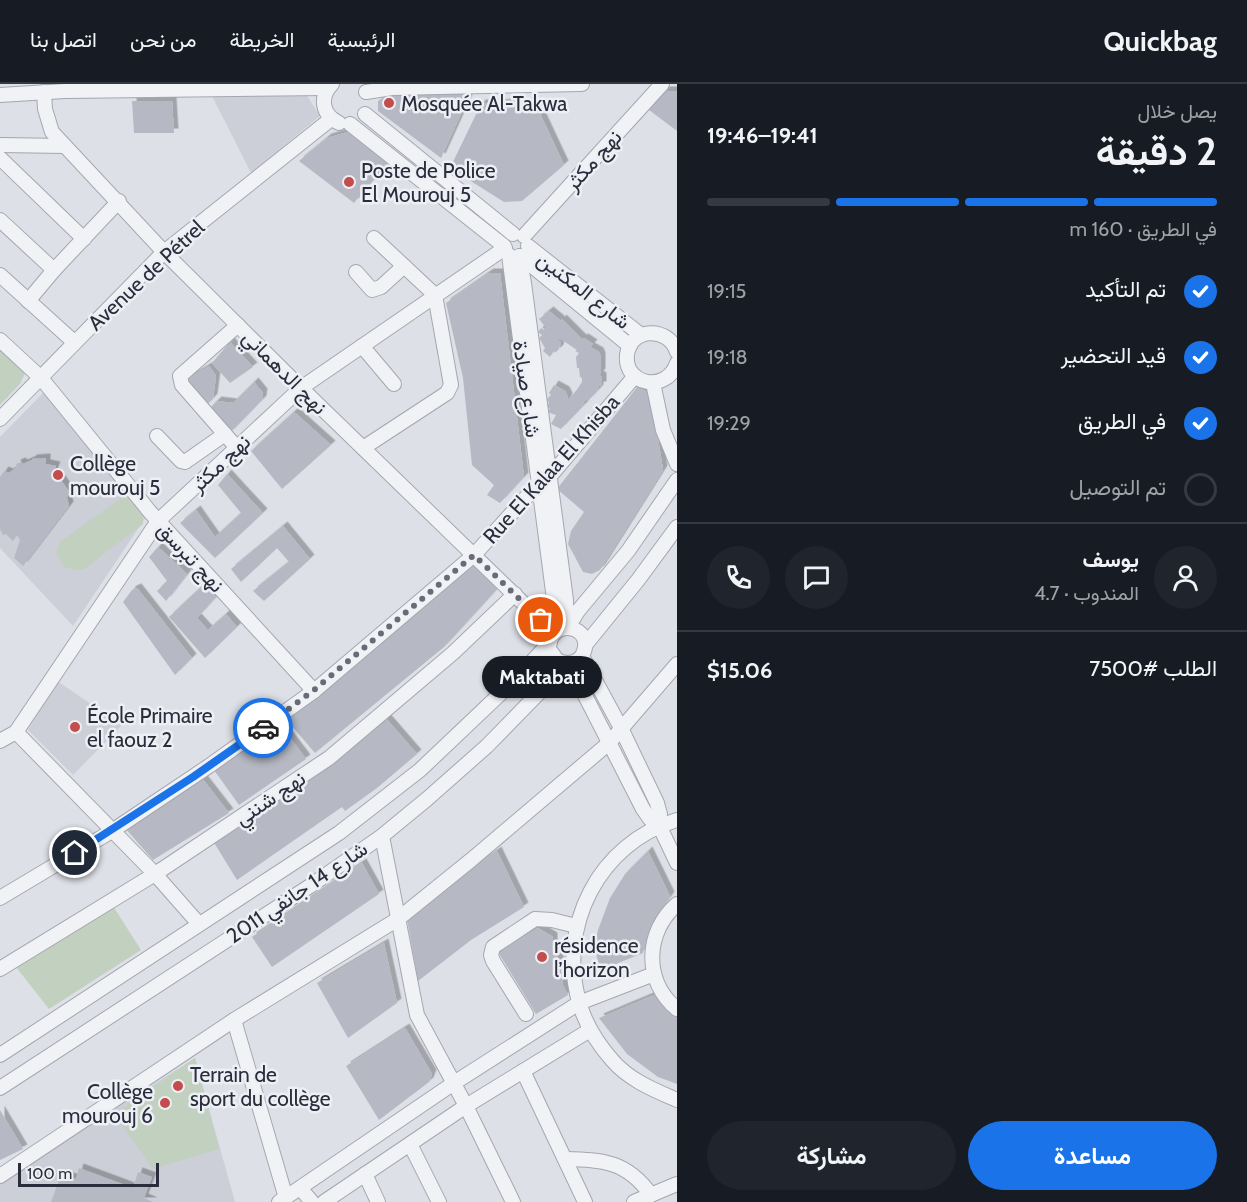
<!DOCTYPE html>
<html lang="ar">
<meta charset="utf-8">
<style>
body{margin:0;font-family:Cabin,Vazirmatn,sans-serif;background:#20242c;color:#f1f3f6;direction:rtl;height:100vh;display:flex;flex-direction:column;font-size:22px;white-space:nowrap}
*{box-sizing:border-box;margin:0}
p{font-size:20px;color:#9ea1a6}
.icon{flex:none;width:33px;height:33px;fill:none;stroke:currentColor;stroke-width:2;stroke-linecap:round;stroke-linejoin:round}
.map{position:relative;flex:1;overflow:hidden;direction:ltr}
.drawer{display:flex;flex-direction:column;background:#171b24;width:570px}
.drawer>*{flex:none}
.scale{position:absolute;left:18px;bottom:15px;width:141px;box-sizing:border-box;padding-left:6px;border:3px solid #292d3c;border-top:0;font-size:16px;line-height:21px;white-space:nowrap;color:#292d3c;-webkit-text-stroke:4px #edeff4;paint-order:stroke}
.pin{position:absolute;display:grid;place-items:center;width:51px;height:51px;color:#fff;margin:-26px;border:3px solid #fff;border-radius:50%;box-shadow:0 2px 6px #0007}
.courier{position:absolute;display:grid;place-items:center;width:60px;height:60px;margin:-30px;border:4px solid #1a73e8;border-radius:50%;background:#fff;color:#222;box-shadow:0 2px 8px #0007}
.bubble{position:absolute;height:42px;border-radius:21px;background:#171b24;box-shadow:0 2px 4px #0004;font-size:20px;font-weight:700;line-height:42px;text-align:center;direction:rtl}
.overview em{font-style:normal;font-weight:700}
.overview div{display:flex;flex-direction:column-reverse}
.overview{display:flex;align-items:center;justify-content:space-between;height:102px;padding:0 30px}
h1{font-size:39px;font-weight:700;line-height:45px}
.bar{display:grid;grid-template-columns:repeat(4,1fr);gap:9px 6px;align-content:center;height:72px;padding:0 30px}
.bar i{height:8px;border-radius:4px;background:#363941}
.bar .current{background:#1a73e8}
.bar p{grid-column:span 4}
.line{display:flex;align-items:center;gap:15px;padding:0 30px;border-top:2px solid #363941}
.line div{flex:1}
.round{display:grid;place-items:center;flex:none;width:63px;height:63px;border-radius:32px;background:#20242c}
ol{padding:0 30px;list-style:none}
li{display:flex;align-items:center;gap:18px;height:66px}
li p{margin-inline-start:auto}
li .icon{padding:6px;border-radius:50%;background:#1a73e8;color:#fff;stroke-width:4}
li:last-child{color:#9ea1a6}
li i{width:33px;height:33px;border:3px solid #363941;border-radius:50%}
.cta{display:flex;gap:12px;margin-top:auto;padding:12px 30px}
.cta a{flex:1;height:69px;border-radius:36px;background:#1a73e8;color:#fff;font-size:24px;font-weight:700;line-height:69px;text-align:center}
.cta a+a{background:#20242c;color:#f1f3f6}
header{display:flex;align-items:center;gap:36px;box-sizing:border-box;height:84px;padding:0 30px;background:#171b24;border-bottom:2px solid #363941}
header strong{font-size:28px}
nav{display:flex;gap:33px;margin-inline-start:auto;font-size:21px}
main{display:flex;flex:1;min-height:0}
.map>svg:first-child{display:block}
.built{fill:#cdcfd8}
.green{fill:#c2d0c0}
.building{fill:#b6b9c3;filter:url(#shadow)}
.lines{fill:none;stroke-linecap:round;stroke-linejoin:round}
.minor-casing{stroke:#a4a7b0;stroke-width:16}
.minor{stroke:#f1f2f5;stroke-width:14}
.done{stroke:#686c78;stroke-width:6;stroke-dasharray:0 10.8}
.route{stroke:#1a73e8;stroke-width:8}
.poi-dot{fill:#c34c4c;stroke:#edeff4;stroke-width:2}
.labels{text-anchor:middle;dominant-baseline:central;stroke-width:5;stroke-linejoin:round;paint-order:stroke}
.poi-label{font-size:21px;fill:#292d3c;stroke:#edeff4;text-anchor:start}
.street-label{font-size:21px;fill:#292d3c;stroke:#edeff4}
</style>
<header>
<strong>Quickbag</strong>
<nav><a>الرئيسية</a><a>الخريطة</a><a>من نحن</a><a>اتصل بنا</a></nav>
</header>
<main>
<section class="drawer">
<div class="overview"><div><h1>2 دقيقة</h1><p>يصل خلال</p></div><em>19:41–19:46</em></div>
<div class="bar"><i class="current"></i><i class="current"></i><i class="current"></i><i></i><p>في الطريق · 160 m</p></div>
<ol>
<li><svg class="icon" aria-label="check" viewBox="0 0 24 24"><path d="M5 12l5 5 9-10"/></svg>تم التأكيد<p>19:15</p></li>
<li><svg class="icon" aria-label="check" viewBox="0 0 24 24"><path d="M5 12l5 5 9-10"/></svg>قيد التحضير<p>19:18</p></li>
<li><svg class="icon" aria-label="check" viewBox="0 0 24 24"><path d="M5 12l5 5 9-10"/></svg>في الطريق<p>19:29</p></li>
<li><i></i>تم التوصيل</li>
</ol>
<div class="line" style="height:108px"><a class="round"><svg class="icon" aria-label="person" viewBox="0 0 24 24"><circle cx="12" cy="8" r="4"/><path d="M4 21q1-7 8-7t8 7"/></svg></a><div><b>يوسف</b><p>المندوب · 4.7</p></div><a class="round"><svg class="icon" aria-label="chat" viewBox="0 0 24 24"><path d="M4 5h16v11H9l-5 4z"/></svg></a><a class="round"><svg class="icon" aria-label="phone" viewBox="0 0 24 24"><path d="M5 4h4l2 5-3 2q2 4 5 5l2-3 5 2v4C11 20 4 13 5 4z"/></svg></a></div>
<div class="line" style="height:78px"><div>الطلب #7500</div><b>$15.06</b></div>
<div class="cta"><a>مساعدة</a><a>مشاركة</a></div>
</section>
<div class="map">
<svg width="677" height="1118" viewBox="0 0 677 1118">
<defs>
<filter id="shadow"><feDropShadow dx="4.5" dy="-4.5" stdDeviation="0" flood-color="#0004"/></filter>
</defs>
<rect width="100%" height="100%" fill="#dee0e7"/>
<g class="built">
<path d="M211,10H306L320,32L251,89Z"/>
<path d="M45,307L148,430L73,542L0,464V353Z"/>
<path d="M57,597L122,641L73,691L28,646Z"/>
<path d="M195,974L235,1118H0V1098Z"/>
</g>
<g class="green">
<path d="M0,258L28,283L20,300L0,321Z"/>
<path d="M121,414H129L143,430V440L83,486L65,484L56,469L60,458Z"/>
<path d="M113,822L141,866L49,925L16,883Z"/>
<path d="M195,974L219,1065L153,1085L114,1030Z"/>
</g>
<g class="building">
<path d="M665,7H677V47L649,26Z"/>
<path d="M471,8L441,74L378,27V17L388,10Z"/>
<path d="M132,17H172L174,49H134Z"/>
<path d="M535,19L564,81L522,117L504,118L450,84L481,20Z"/>
<path d="M351,47L390,75L354,119L299,77L327,54Z"/>
<path d="M489,189H500L524,393L500,419L487,411L494,401L472,381L463,294L446,219Z"/>
<path d="M549,227L561,237L562,235L582,255L584,254L593,260L590,263L599,268L601,273V289L599,291L602,293V302H599V305L588,317L587,315L583,319L585,320L561,345L551,340L556,331L547,328L550,325L547,322L549,319L547,315L551,311L549,309L554,301L565,307L568,313L567,317L576,307L582,298V294L580,293L579,284H577L576,273L579,269L575,267L577,266L559,254L557,255L561,258L559,265L556,268L554,267L550,273L543,267L545,264L539,254L542,251L538,248L541,244L544,246L546,244L539,235Z"/>
<path d="M230,258L253,283L230,299L212,279Z"/>
<path d="M209,282L216,292L213,314L206,322L186,296Z"/>
<path d="M254,298L263,309L262,316L230,349L209,325L217,317L233,319Z"/>
<path d="M638,302L651,311L663,386L600,486L592,490L583,488L568,460L571,447L584,428L557,405Z"/>
<path d="M294,328L331,361L282,405L251,367Z"/>
<path d="M46,374V380L56,382L52,392L61,396L70,409L67,413L69,422L23,482L14,474L20,456L17,451L13,457L6,450L3,451L0,445V393L4,387L9,389L17,383L16,380L21,378L23,380L32,376V375Z"/>
<path d="M227,390L263,429L215,474L180,439L196,426L215,453L241,429L218,401Z"/>
<path d="M283,442L310,475L264,517L253,507L289,478L277,464L241,498L231,485Z"/>
<path d="M158,463L187,490L166,517L157,507L167,497L149,473Z"/>
<path d="M474,481L498,504L444,563L315,669L285,634L414,526Z"/>
<path d="M203,501L216,513L197,534L208,546L226,530L237,543L205,574L169,533Z"/>
<path d="M137,504L192,574L175,591L123,518L132,506Z"/>
<path d="M384,632L417,670L377,704L345,727L342,723L237,796L213,757Z"/>
<path d="M278,638L306,675L239,721L214,686Z"/>
<path d="M201,693L229,729L153,776L125,744Z"/>
<path d="M497,767L524,823L471,856L418,897L407,835L446,803Z"/>
<path d="M648,767L670,812L653,836L643,869L601,886L594,864L598,846L610,814L625,790Z"/>
<path d="M362,779L379,810L272,883L252,853Z"/>
<path d="M538,844L553,853V865L561,880L563,901L568,911L536,930L498,868Z"/>
<path d="M384,859L397,919L348,954L317,899Z"/>
<path d="M654,911L671,930L677,933V1000L658,993L627,970L599,934Z"/>
<path d="M405,944L432,990L429,998L379,1036L346,982Z"/>
<path d="M0,1026L23,1065L0,1076Z"/>
<path d="M79,1084L133,1104L138,1088L152,1093L144,1114L153,1118H51L61,1091L76,1095Z"/>
</g>
<g class="lines">
<defs>
<g id="minor">
<path d="M332,0C319,13 322,31 339,39"/>
<path d="M44,8L45,25L52,48L164,168L301,304L554,549"/>
<path d="M366,8L392,4L582,0"/>
<path d="M0,11L65,7L328,4"/>
<path d="M365,30L513,150"/>
<path d="M350,40L504,162"/>
<path d="M0,61L65,62"/>
<path d="M0,74L84,155"/>
<path d="M0,136L54,186"/>
<path d="M524,152L662,0"/>
<path d="M528,162L641,251"/>
<path d="M509,171L558,546"/>
<path d="M519,172L524,199L566,516L567,543"/>
<path d="M520,172L630,262"/>
<path d="M356,188L372,206L381,203L404,182"/>
<path d="M0,191L74,258"/>
<path d="M28,217L54,186L119,117"/>
<path d="M0,256L41,294L150,428L314,607"/>
<path d="M362,262L394,300"/>
<path d="M677,268C669,242 630,243 627,271C624,302 667,309 677,279"/>
<path d="M653,299L663,346L677,380"/>
<path d="M0,335L164,168L331,35"/>
<path d="M157,352L181,377L185,378L225,350"/>
<path d="M237,364L182,301L180,292L238,241"/>
<path d="M363,364L447,309L451,301L435,211L374,154"/>
<path d="M568,543L578,527L628,467L677,396"/>
<path d="M586,560L638,496L677,443"/>
<path d="M582,572C575,580 566,581 557,576L549,565C549,531 598,542 582,572L621,644L657,719L660,730L659,741L677,779"/>
<path d="M569,580L643,725L650,735L659,741"/>
<path d="M16,648L155,790L199,840"/>
<path d="M0,657L16,648L158,437L301,304L505,164"/>
<path d="M677,736C599,759 556,843 580,921C586,941 598,960 612,976C629,996 654,1006 677,1016"/>
<path d="M382,752L417,931L466,1022L513,1118"/>
<path d="M0,814L112,747L209,682L314,607L474,471L540,398L551,391L635,292"/>
<path d="M677,820C645,848 643,897 677,925"/>
<path d="M0,885L155,790L329,674L453,569L515,510"/>
<path d="M526,930L493,877L491,871L493,863L535,835L552,836L576,842"/>
<path d="M234,936L286,1114"/>
<path d="M0,971L339,749L420,686L519,592L550,558"/>
<path d="M523,987L585,1118"/>
<path d="M0,1004L310,802L382,752L427,715L487,662L567,580"/>
<path d="M410,1060L439,1118"/>
<path d="M565,1075C603,1076 627,1077 651,1111"/>
<path d="M365,1090L378,1118"/>
<path d="M0,1092L234,936L398,835L471,776L609,659L677,580"/>
<path d="M300,1104L312,1118"/>
<path d="M279,1118L454,999L579,919L654,890"/>
<path d="M324,1118L466,1022L590,946"/>
<path d="M634,1118L677,1100"/>
</g>
</defs>
<use href="#minor" class="minor-casing"/>
<use href="#minor" class="minor"/>
</g>
<g class="lines">
<path class="done" d="M263,644L314,606L474,471L541,536"/>
<path class="route" d="M75,769L193,693L263,644"/>
</g>
<g class="poi-dot">
<circle cx="389" cy="19" r="6"/>
<circle cx="349" cy="98" r="6"/>
<circle cx="58" cy="391" r="6"/>
<circle cx="75" cy="643" r="6"/>
<circle cx="542" cy="873" r="6"/>
<circle cx="178" cy="1002" r="6"/>
<circle cx="165" cy="1019" r="6"/>
</g>
<g class="labels">
<g class="poi-label">
<text x="401" y="19">Mosquée Al-Takwa</text>
<text x="361" y="86">Poste de Police<tspan x="361" dy="24">El Mourouj 5</tspan></text>
<text x="70" y="379">Collège<tspan x="70" dy="24">mourouj 5</tspan></text>
<text x="87" y="631">École Primaire<tspan x="87" dy="24">el faouz 2</tspan></text>
<text x="554" y="861">résidence<tspan x="554" dy="24">l’horizon</tspan></text>
<text x="190" y="990">Terrain de<tspan x="190" dy="24">sport du collège</tspan></text>
<text x="153" y="1007" text-anchor="end">Collège<tspan x="153" dy="24">mourouj 6</tspan></text>
</g>
<g class="street-label">
<text transform="translate(593 76) rotate(-48)">نهج مكثر</text>
<text transform="translate(146 191) rotate(-43)">Avenue de Pétrel</text>
<text transform="translate(584 206) rotate(38)">شارع المكنين</text>
<text transform="translate(285 288) rotate(45)">نهج الدهماني</text>
<text transform="translate(527 305) rotate(82)">شارع صيادة</text>
<text transform="translate(220 379) rotate(-43)">نهج مكثر</text>
<text transform="translate(551 385) rotate(-48)">Rue El Kalaa El Khisba</text>
<text transform="translate(191 473) rotate(47)">نهج تبرسق</text>
<text transform="translate(270 714) rotate(-34)">نهج شنني</text>
<text transform="translate(297 808) rotate(-34)">شارع 14 جانفي 2011</text>
</g>
</g>
</svg>
<div class="scale">100 m</div>
<div class="pin" style="left:541px;top:536px;background:#ea580c"><svg class="icon" aria-label="bag" viewBox="0 0 24 24"><path d="M5 8h14l-1 12H6zM9 8a3 3 0 0 1 6 0"/></svg></div>
<div class="pin" style="left:75px;top:769px;background:#1f2937"><svg class="icon" aria-label="home" viewBox="0 0 24 24"><path d="M3 11l9-7 9 7M6 9v11h12V9"/></svg></div>
<div class="courier" style="left:263px;top:644px"><svg class="icon" aria-label="car" viewBox="0 0 24 24"><path d="M5 17H2v-5l4-1 3-4h7l3 4 3 1v5h-3M9 17h6M6 11h13"/><circle cx="7" cy="17" r="2"/><circle cx="17" cy="17" r="2"/></svg></div>
<div class="bubble" style="left:482px;top:572px;width:120px">Maktabati</div>
</div>
</main>
